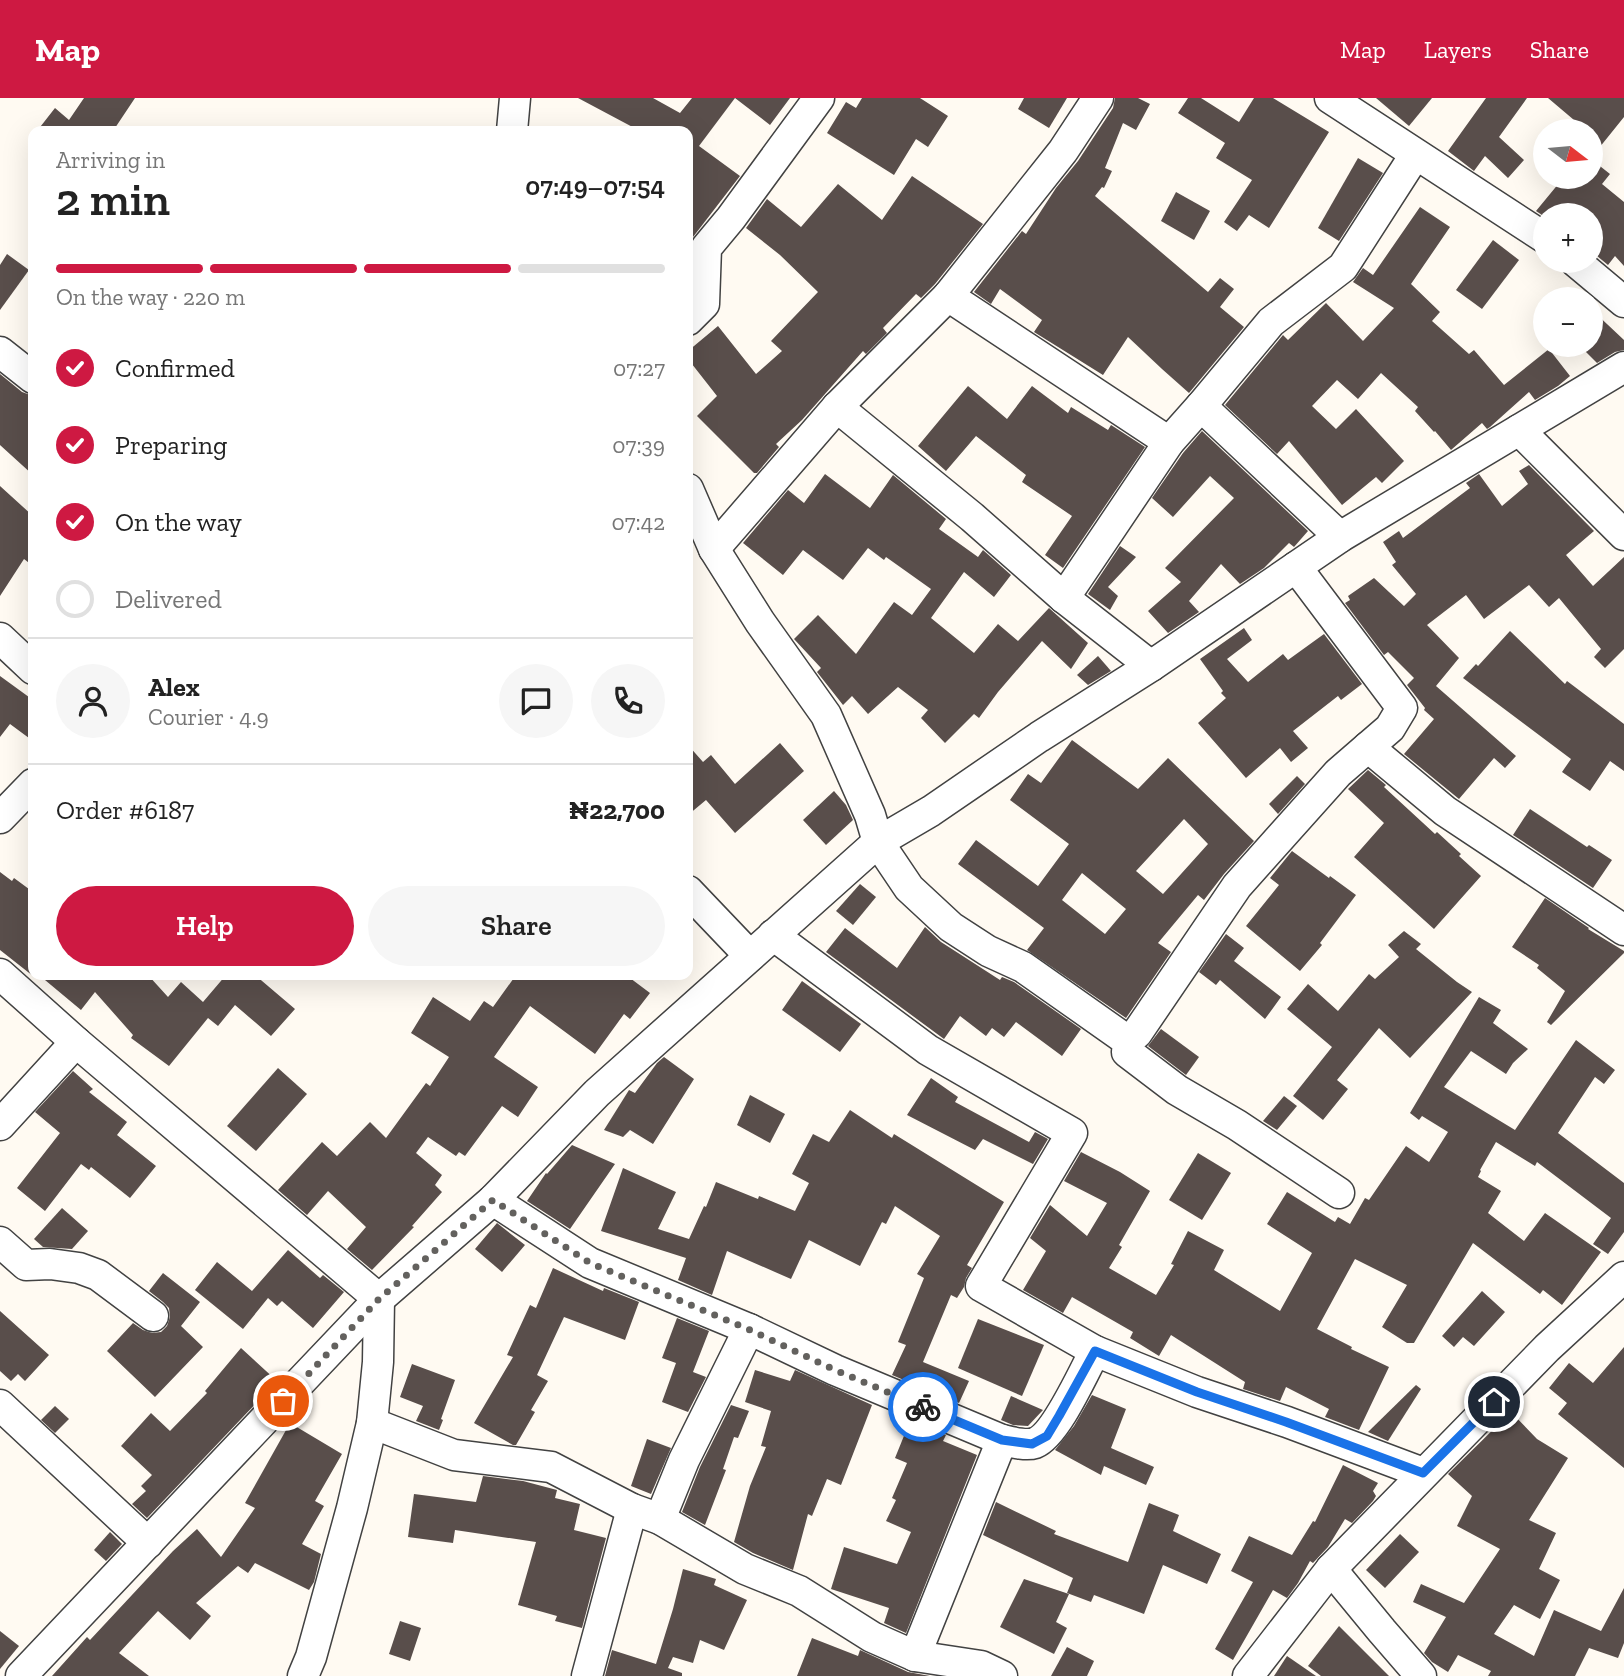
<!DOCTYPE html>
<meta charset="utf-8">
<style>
body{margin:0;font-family:"Zilla Slab",serif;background:#f6f6f6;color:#222;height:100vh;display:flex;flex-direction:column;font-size:26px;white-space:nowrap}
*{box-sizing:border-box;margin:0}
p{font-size:23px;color:#767676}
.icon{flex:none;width:38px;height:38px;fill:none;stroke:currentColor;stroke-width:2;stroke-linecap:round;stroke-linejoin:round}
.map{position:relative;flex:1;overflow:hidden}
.details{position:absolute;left:28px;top:28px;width:665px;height:854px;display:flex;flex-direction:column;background:#fff;border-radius:14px;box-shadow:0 7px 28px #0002}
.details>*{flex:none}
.needle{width:46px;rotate:106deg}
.fabs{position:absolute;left:1533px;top:21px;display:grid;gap:14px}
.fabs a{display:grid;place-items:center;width:70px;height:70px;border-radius:50%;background:#fff;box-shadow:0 7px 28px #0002;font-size:35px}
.pin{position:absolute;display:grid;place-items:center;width:60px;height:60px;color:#fff;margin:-30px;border:4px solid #fff;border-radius:50%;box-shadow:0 2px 7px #0007}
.courier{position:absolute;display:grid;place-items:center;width:70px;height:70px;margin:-35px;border:5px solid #1a73e8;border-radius:50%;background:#fff;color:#222;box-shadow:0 2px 9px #0007}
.headline em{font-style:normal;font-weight:600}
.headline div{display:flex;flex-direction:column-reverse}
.headline{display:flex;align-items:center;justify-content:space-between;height:119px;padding:0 28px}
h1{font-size:46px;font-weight:600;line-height:52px}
.bar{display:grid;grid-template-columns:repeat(4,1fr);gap:10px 7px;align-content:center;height:84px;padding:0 28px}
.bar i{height:9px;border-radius:5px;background:#e0e0e0}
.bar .selected{background:#ce1942}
.bar p{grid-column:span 4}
.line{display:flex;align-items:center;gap:18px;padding:0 28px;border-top:2px solid #e0e0e0}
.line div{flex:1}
.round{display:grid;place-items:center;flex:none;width:74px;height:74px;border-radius:37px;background:#f6f6f6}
ol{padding:0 28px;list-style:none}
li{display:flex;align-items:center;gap:21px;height:77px}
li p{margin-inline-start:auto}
li .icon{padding:7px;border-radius:50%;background:#ce1942;color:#fff;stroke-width:4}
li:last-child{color:#767676}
li i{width:38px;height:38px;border:4px solid #e0e0e0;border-radius:50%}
.button{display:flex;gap:14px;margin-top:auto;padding:14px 28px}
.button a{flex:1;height:80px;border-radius:42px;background:#ce1942;color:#fff;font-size:28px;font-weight:600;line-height:80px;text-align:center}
.button a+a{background:#f6f6f6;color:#222}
header{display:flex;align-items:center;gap:42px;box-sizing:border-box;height:98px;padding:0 35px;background:#ce1942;color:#fff}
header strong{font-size:33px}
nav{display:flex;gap:38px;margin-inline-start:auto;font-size:24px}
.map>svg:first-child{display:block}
.building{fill:#594e4b;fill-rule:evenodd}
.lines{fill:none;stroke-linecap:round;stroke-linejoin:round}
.minor-casing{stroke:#424242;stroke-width:33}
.minor{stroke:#fff;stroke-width:30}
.done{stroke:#63615e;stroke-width:7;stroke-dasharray:0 12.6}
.route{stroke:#1a73e8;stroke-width:9}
</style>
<header>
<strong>Map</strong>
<nav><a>Map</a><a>Layers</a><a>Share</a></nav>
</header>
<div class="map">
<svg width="1624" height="1578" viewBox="0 0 1624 1578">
<rect width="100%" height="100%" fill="#fffaf2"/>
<g class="building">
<path d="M84,0H135L113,33H37L55,10L69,22Z"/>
<path d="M578,0H653L680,15L692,0H790L770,27L735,0L699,48L740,78L693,139L688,151V33H640Z"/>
<path d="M862,0H920L948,18L928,49L916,41L894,77L827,35L846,4L856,10Z"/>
<path d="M1024,0H1067L1049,30L1018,11Z"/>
<path d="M1115,0H1138L1150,6L1136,32L1123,25L1105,70L1112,73L1104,90L1102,89L1095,98L1208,194L1220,180L1234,191L1220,209L1244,229L1189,295L1162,271L1128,239L1103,277L1034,234L1042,222L1000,191L991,206L974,194L1022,133L1026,136L1056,90L1078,63L1113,10Z"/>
<path d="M1188,0H1201L1239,24L1254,0H1273L1329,34L1269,130L1249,117L1237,133L1224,124L1252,82L1216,60L1225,45L1178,15Z"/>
<path d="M1376,0H1432L1409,28Z"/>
<path d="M1486,0H1527L1499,39L1524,62L1508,80L1485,58L1474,73L1448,53Z"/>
<path d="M1548,0H1624V19L1591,60V33H1587Z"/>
<path d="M1358,60L1383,75L1339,143L1318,130Z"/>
<path d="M1591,61L1610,76L1602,86L1624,104V168L1615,158L1608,167L1591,153V117H1542L1536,113L1564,79H1591Z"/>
<path d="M912,78L983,126L935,186L921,200L916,196L883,230L887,235L866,256L863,253L802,322L776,346L779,349L757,375H754L697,318L717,298L688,261V253L718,228L756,276L782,253L771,243L818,194L780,157L746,130L767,101L801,129L838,86L882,122Z"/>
<path d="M1176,94L1210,113L1194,142L1161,123Z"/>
<path d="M1420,109L1450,129L1411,186L1440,214L1432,223L1469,256L1474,252L1504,287L1549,251L1570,278L1558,288L1535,302L1529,294L1490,329L1487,331L1482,325L1451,352L1435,333L1434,334L1415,313L1418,309L1381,275L1358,301L1337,282L1312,308L1336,331L1356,311L1404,363L1382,385L1376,379L1342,407L1289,343L1277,356L1225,307L1283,237L1288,242L1326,205L1363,243L1394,210L1353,184L1363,170L1373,177Z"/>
<path d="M1493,142L1519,162L1482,211L1456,192Z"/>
<path d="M7,156L29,172L0,212V167Z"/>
<path d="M1591,211L1624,242V252L1615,254L1597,265L1579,247H1591Z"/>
<path d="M0,276L22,294L33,298V377L0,347Z"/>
<path d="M968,288L1007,321L1032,288L1068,315L1071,309L1108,332L1111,327L1145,349L1063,470L1045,457L1072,418L1022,384L1026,377L976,338L946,373L918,348Z"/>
<path d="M1202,333L1308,433L1294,449L1289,445L1264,470L1240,486L1221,466L1189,503L1199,514L1168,535L1148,513L1181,484L1165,470L1234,400L1210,378L1173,419L1152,400L1183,355Z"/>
<path d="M1529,367L1594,433L1566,457L1593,488L1624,459V551L1605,570L1594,559L1601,551L1559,500L1549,509L1529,487L1484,521L1466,497L1427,527L1459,560L1436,588L1516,658L1505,670L1494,660L1459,701L1404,656L1434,621L1424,612L1425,610L1407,587L1414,580L1388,554L1384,557L1345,505L1350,502L1348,498L1374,480L1404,508L1416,496L1392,467L1396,464L1383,444L1399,433L1403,440L1470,390L1466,385L1479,376L1502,408L1528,386L1519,373Z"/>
<path d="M825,376L870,410L893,377L946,421L939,431L978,459L983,452L1011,477L994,499L964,474L931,520L974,555L998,526L1018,543L1049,510L1088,545L1071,571L1042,543L998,594L979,620L974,616L945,645L921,620L928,612L898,589L868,616L852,598L843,607L817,574L821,570L794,541L818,517L856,556L894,504L912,517L931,491L886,459L884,462L868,450L843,482L803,452L783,477L743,445L788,392L804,405Z"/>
<path d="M0,388L33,418V468L24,461L0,498Z"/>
<path d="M1120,448L1136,459L1108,489L1118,498L1110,512L1088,496Z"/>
<path d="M1244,530L1252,542L1227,561L1248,584L1283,556L1288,562L1324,536L1362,586L1341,602L1338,598L1293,633L1308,650L1291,664L1280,650L1246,680L1198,625L1226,600L1221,595L1223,593L1200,561Z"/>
<path d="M1510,533L1565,586L1567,583L1624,626V673L1610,663L1590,693L1562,674L1571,661L1463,580L1476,566L1478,568Z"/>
<path d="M1098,558L1111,573L1088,587L1077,577Z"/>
<path d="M0,578L33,602V643L10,626L0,639Z"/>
<path d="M1072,642L1138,691L1168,660L1254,743L1224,776L1204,802L1198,797L1158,845L1171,854L1126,920L1027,852L1044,830L958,766L976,742L1038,788L1069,746L1010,702L1028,676L1041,685ZM1184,721L1208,746L1163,796L1136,773ZM1082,775L1126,811L1105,836L1062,802Z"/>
<path d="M780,645L804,673L735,735L706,702L688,717V647L703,664L711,657L735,686Z"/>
<path d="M1368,672L1386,687L1384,689L1435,736L1437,734L1461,756L1459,758L1481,778L1434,831L1354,759L1384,725L1348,691Z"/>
<path d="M1297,678L1305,686L1278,716L1269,706Z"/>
<path d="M834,693L846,707L853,722L826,747L803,722Z"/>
<path d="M1530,711L1587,749L1589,747L1612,762L1593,790L1513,737Z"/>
<path d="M1292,753L1329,780L1330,778L1356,797L1320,845L1322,847L1300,873L1246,828L1279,787L1270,780Z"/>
<path d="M0,774L12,783L14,780L33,794V878L0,852Z"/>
<path d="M860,786L876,799L853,827L836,813Z"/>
<path d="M1545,800L1589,830L1588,831L1624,853V855L1551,927L1547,924L1565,893L1537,870L1539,867L1512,849Z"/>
<path d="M925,829L941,844L1000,882L1002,879L1014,884L1081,931L1062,958L1016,924L1004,939L992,930L986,938L960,918L944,941L826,854L845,830L897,870Z"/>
<path d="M1404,833L1421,846L1416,851L1457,884L1472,894L1410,960L1379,930L1337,982L1348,991L1323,1022L1293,998L1332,949L1287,911L1308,886L1338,913L1369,876L1375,881L1399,859L1388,847Z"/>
<path d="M1226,836L1244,850L1234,863L1281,899L1265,921L1220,882L1216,887L1199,874Z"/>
<path d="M39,877H148L168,899L181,884L203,904L226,877H255L295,911L271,938L235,907L218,928L208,920L169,968L131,940L133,937L95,894L81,912Z"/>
<path d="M516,877H626L650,895L630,921L624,916L595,956L530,908L494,959L538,989L518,1019L502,1008L465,1058L459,1054L456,1058L428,1039L416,1055L442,1077L435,1087L442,1094L412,1128L414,1129L372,1172L347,1151L366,1129L328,1093L307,1117L278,1092L322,1044L337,1058L370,1024L386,1040L426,985L430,988L449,959L411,935L433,899L470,923L484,903L493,909Z"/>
<path d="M802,883L861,926L840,954L782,912Z"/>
<path d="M1479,899L1501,912L1493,925L1528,951L1513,965L1506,976L1471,953L1444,989L1515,1032L1576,942L1615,972L1604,986L1595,979L1558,1035L1624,1085V1134L1608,1156L1593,1146L1611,1120L1537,1064L1535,1068L1496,1044L1480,1072L1481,1073L1478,1079L1501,1093L1488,1115L1524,1143L1545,1115L1601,1154L1562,1207L1543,1192L1540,1196L1473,1145L1414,1245H1407L1382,1229L1407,1187L1355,1161L1317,1231L1352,1249L1351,1251L1389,1269L1359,1332L1325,1319L1329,1311L1286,1289L1280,1303L1243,1291L1245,1284L1171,1237L1159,1258L1130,1240L1133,1234L1072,1199L1063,1215L1023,1192L1046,1153L1030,1140L1050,1107L1087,1138L1107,1105L1064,1083L1081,1054L1120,1074L1150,1093L1119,1147L1122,1149L1109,1170L1156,1197L1174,1167L1171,1166L1188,1133L1224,1152L1214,1172L1280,1213L1312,1155L1267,1126L1287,1094L1335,1124L1338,1119L1350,1126L1365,1100L1369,1102L1406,1048L1429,1064L1448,1034L1422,1018L1419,1022L1410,1015Z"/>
<path d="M1161,931L1199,959L1186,977L1148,948Z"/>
<path d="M664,959L694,981L653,1046L630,1032L623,1039L604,1032L629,992L635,995L657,965Z"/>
<path d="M278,970L307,996L256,1053L227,1028Z"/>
<path d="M73,973L93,991L89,994L127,1024L117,1037L156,1068L130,1100L91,1069L89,1072L81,1066L45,1113L17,1090L60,1035L35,1014Z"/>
<path d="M931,980L958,999L955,1004L1029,1044L1035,1034L1048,1041L1033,1066L983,1041L975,1052L907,1017Z"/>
<path d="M750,997L785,1016L770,1045L737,1027Z"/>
<path d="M1284,998L1297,1008L1277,1032L1263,1023Z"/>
<path d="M850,1012L892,1040L894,1036L1004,1104L967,1167L972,1170L966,1180L964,1189L957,1200L951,1197L923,1264L969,1283L959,1305L892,1277L906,1247L898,1244L924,1180L917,1176L940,1138L895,1108L886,1126L882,1124L860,1168L809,1142L791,1181L727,1153L712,1197L678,1182L686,1160L601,1133L623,1070L676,1094L658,1131L689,1141L704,1108L706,1109L716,1084L758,1101L759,1098L795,1113L809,1085L792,1076L813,1036L829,1044Z"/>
<path d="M572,1047L615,1066L570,1131L527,1103L546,1075L547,1076Z"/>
<path d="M1198,1055L1231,1075L1202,1122L1169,1102Z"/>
<path d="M62,1110L88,1133L72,1151L43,1149L34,1141Z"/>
<path d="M497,1125L525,1147L502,1174L475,1151Z"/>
<path d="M288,1152L320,1180L323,1177L344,1194L313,1230L282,1203L277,1208L268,1200L243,1231L195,1192L217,1164L252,1193Z"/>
<path d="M553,1170L603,1193L604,1190L639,1204L625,1242L564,1219L537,1277L548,1283L531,1312L535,1314L516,1347H513L474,1325L513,1259L507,1257L530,1207L536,1210Z"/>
<path d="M163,1175L200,1204L181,1228L203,1249L155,1299L107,1253L133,1225L143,1232L152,1235L161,1234L167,1228L170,1219L169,1210L163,1204L149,1193Z"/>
<path d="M1482,1193L1505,1214L1474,1248L1463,1239L1454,1249L1442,1238Z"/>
<path d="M0,1213L49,1257L25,1283L18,1276L11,1283L0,1273Z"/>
<path d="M677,1220L709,1233L693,1274L706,1279L688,1314L662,1304L676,1265L662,1260Z"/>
<path d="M978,1221L1044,1247L1022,1298L958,1270Z"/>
<path d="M1624,1249V1370L1558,1316L1567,1305L1549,1290L1569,1265L1593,1285Z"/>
<path d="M241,1250L277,1283L147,1420L132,1406L146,1393L141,1388L152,1377L121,1348L151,1315L170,1333L207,1295L205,1293Z"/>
<path d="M412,1266L455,1282L441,1321L443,1322L439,1332L416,1323L423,1308L400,1299Z"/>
<path d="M755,1272L790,1283L795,1272L872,1307L841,1387L827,1381L812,1418L808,1416L793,1472L753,1455L734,1444L750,1388L766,1349L761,1348L771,1313L745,1304Z"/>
<path d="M1416,1287L1421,1291L1388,1343L1368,1334Z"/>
<path d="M1092,1297L1126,1311L1111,1350L1154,1369L1146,1387L1104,1368L1101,1377L1055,1352L1074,1328Z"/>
<path d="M1011,1298L1043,1312L1028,1328L1013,1327L1001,1322Z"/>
<path d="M731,1307L749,1313L738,1340L734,1339L723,1371L726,1372L705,1427L682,1414L700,1369Z"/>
<path d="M55,1308L69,1321L55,1335L41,1322Z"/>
<path d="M1511,1314L1537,1341L1568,1360L1529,1422L1556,1435L1539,1471L1560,1482L1540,1521L1514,1507L1494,1536L1534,1558L1554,1512L1601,1533L1624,1490V1545L1618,1560L1589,1550L1575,1578H1488L1491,1573L1458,1557L1448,1574L1432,1564L1424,1555L1446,1519L1413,1504L1421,1486L1464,1505L1500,1451L1457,1428L1472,1398L1448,1376Z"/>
<path d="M910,1323L946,1337L943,1343L977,1357L906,1535L884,1525L889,1510L831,1491L844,1449L897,1466L911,1434L886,1423L896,1402L892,1400L907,1365L895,1360Z"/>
<path d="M290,1325L342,1356L315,1403L324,1408L302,1446L321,1456L314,1484L309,1492L255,1465L248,1475L238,1468L196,1505L211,1518L190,1542L158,1513L119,1555L149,1578H52L87,1539L90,1542L173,1453L197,1431L221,1459L255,1410L245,1405Z"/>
<path d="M647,1341L671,1350L651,1396L631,1388Z"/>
<path d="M1343,1367L1378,1385L1373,1393L1376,1398L1373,1403L1352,1425L1345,1421L1328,1449L1313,1465L1310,1463L1298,1485L1287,1500L1273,1492L1233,1562L1215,1551L1253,1484L1231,1473L1249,1438L1292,1457L1313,1423L1315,1424Z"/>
<path d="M483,1378L523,1383L557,1392L555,1400L580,1406L574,1432L606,1440L582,1530L555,1523L557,1518L518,1507L536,1444L455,1432L453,1445L408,1439L414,1396L476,1404Z"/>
<path d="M996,1404L1056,1433L1054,1436L1128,1464L1149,1405L1179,1417L1173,1433L1221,1456L1207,1486L1163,1467L1144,1516L1094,1497L1091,1504L1067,1495L1073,1480L983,1437Z"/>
<path d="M110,1434L122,1446L106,1463L94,1452Z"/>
<path d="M1400,1436L1419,1454L1385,1490L1366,1472Z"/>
<path d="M683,1471L716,1481L714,1487L747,1502L724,1552L700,1542L693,1565L673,1559L668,1570L682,1575V1578H605L612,1552L656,1566L673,1511Z"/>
<path d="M1024,1481L1069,1496L1056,1524L1067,1530L1054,1556L1000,1529Z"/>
<path d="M400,1523L421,1530L410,1563L389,1556Z"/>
<path d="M1339,1528L1389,1578H1321L1308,1568Z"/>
<path d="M0,1533L19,1548L0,1571Z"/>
<path d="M812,1540L858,1558L860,1552L908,1574L930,1578H797Z"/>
<path d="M1067,1549L1094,1563L1087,1578H1051Z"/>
<path d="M1287,1558L1316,1578H1274Z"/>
</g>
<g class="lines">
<defs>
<g id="minor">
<path d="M1330,0L1545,140"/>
<path d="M512,33L515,0"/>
<path d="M1575,163L1624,204"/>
<path d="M948,198L1169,344"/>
<path d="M688,222L704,206L706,150L731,120L819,0"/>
<path d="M0,254L33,280"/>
<path d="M837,309L972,419L1064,500L1151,568"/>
<path d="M1519,332L1624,437"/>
<path d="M688,391L714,451L760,524L826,617L870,717L878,744L909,790L951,829L988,853L1023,869L1128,943L1127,954L1177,992L1237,1027L1339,1095"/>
<path d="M1340,439L1201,308L1271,224L1343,169L1415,57"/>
<path d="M714,451L837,309L948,198L1063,53L1098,0"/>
<path d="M1296,469L1402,610L1390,630L1368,649L1445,713L1624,832"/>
<path d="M1064,500L1169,344L1201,308"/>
<path d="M0,540L33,571"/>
<path d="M0,720L33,686"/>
<path d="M688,793L750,858"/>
<path d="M773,837L928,952L1072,1035L981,1188L1095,1253L1197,1294L1287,1324L1423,1375"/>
<path d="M0,876L76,944L379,1201L378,1264L372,1325L352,1410L311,1559L303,1578"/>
<path d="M1128,943L1137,935L1237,788L1338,675L1368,649"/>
<path d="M0,1027L76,944"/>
<path d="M493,1102L590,1165L749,1231L835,1272L1002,1342"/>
<path d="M0,1144L26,1167L50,1166L79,1170L98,1177L153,1218"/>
<path d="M0,1307L148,1445"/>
<path d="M372,1325L454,1357L551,1369L632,1411L660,1421L745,1471L799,1493L872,1539L915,1558L981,1568L1002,1578"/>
<path d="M660,1421L684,1362L749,1231"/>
<path d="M1331,1471L1382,1533L1421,1578"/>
<path d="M915,1558L1002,1342C1011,1344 1026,1348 1035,1345C1056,1337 1083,1275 1095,1253"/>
<path d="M21,1578L379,1201L493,1102L597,995L878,744L931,713L1039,639L1151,568L1340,439L1624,269"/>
<path d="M587,1578L632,1411"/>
<path d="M1248,1578L1331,1471L1547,1250L1624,1179"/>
</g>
</defs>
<use href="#minor" class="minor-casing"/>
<use href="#minor" class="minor"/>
</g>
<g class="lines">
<path class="done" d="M283,1303L379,1201L493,1102L590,1165L748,1231L835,1272L923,1309"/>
<path class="route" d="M923,1309L1002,1342L1032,1346L1047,1338L1059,1318L1095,1253L1197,1294L1286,1324L1423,1375L1494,1304"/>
</g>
</svg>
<div class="fabs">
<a><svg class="needle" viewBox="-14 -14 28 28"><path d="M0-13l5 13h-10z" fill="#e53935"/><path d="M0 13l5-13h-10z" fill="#767676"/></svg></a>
<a>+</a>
<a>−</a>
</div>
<div class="pin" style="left:283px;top:1303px;background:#ea580c"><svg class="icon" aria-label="bag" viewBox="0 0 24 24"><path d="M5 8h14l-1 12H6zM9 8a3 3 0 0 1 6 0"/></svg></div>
<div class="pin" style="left:1494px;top:1304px;background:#1f2937"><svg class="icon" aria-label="home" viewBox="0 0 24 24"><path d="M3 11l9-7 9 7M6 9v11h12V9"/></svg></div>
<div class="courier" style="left:923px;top:1309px"><svg class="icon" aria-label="bike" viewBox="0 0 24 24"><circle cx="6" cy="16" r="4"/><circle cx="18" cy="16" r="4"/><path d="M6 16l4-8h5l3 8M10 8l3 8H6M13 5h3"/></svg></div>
<section class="details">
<div class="headline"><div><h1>2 min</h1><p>Arriving in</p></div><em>07:49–07:54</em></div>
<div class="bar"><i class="selected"></i><i class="selected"></i><i class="selected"></i><i></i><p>On the way · 220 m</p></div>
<ol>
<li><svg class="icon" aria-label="check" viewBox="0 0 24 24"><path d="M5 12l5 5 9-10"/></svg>Confirmed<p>07:27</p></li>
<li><svg class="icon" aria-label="check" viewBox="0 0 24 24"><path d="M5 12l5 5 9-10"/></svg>Preparing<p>07:39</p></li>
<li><svg class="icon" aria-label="check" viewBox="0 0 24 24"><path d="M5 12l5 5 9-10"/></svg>On the way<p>07:42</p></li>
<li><i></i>Delivered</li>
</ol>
<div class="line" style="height:126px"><a class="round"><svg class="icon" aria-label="person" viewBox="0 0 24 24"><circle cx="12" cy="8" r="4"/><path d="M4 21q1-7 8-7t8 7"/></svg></a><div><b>Alex</b><p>Courier · 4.9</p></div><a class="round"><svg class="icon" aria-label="chat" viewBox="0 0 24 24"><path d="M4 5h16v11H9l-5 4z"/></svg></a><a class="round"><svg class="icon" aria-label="phone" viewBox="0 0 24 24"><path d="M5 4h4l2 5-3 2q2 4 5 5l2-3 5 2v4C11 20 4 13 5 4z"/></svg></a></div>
<div class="line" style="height:91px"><div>Order #6187</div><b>₦22,700</b></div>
<div class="button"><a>Help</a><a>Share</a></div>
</section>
</div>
